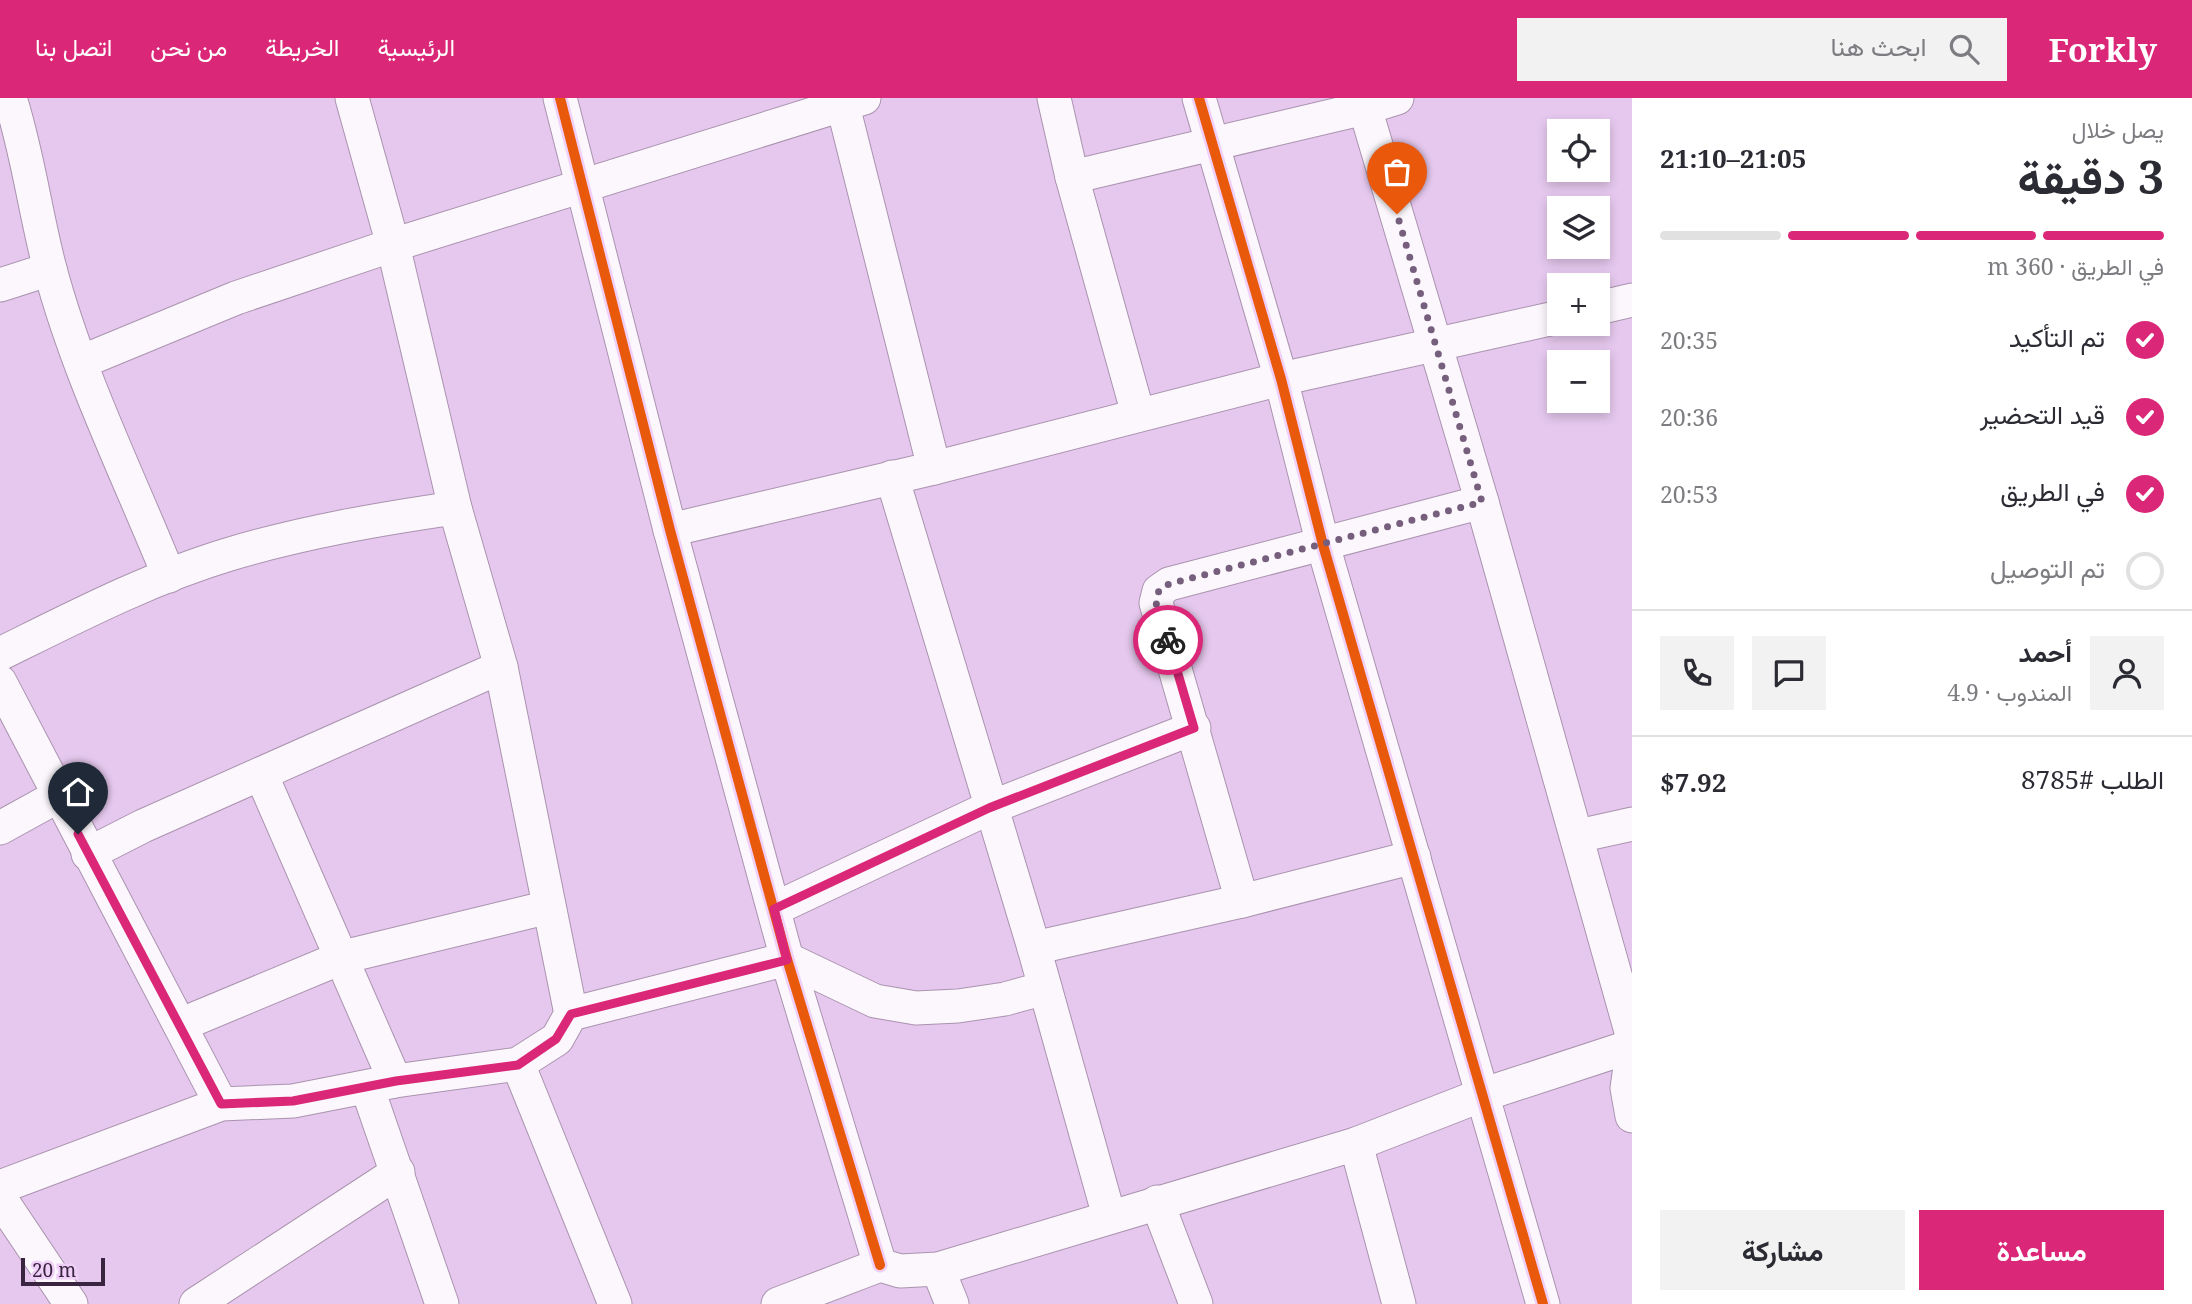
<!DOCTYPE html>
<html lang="ar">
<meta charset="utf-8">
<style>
body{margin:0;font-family:"Noto Serif",Vazirmatn,serif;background:#f2f2f3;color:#2b2b33;direction:rtl;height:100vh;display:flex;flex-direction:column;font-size:26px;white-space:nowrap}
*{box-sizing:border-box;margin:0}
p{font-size:23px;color:#7c7c81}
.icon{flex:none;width:38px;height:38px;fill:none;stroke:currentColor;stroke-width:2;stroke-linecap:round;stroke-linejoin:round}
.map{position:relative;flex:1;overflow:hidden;direction:ltr}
.panel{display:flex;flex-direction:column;background:#fff;width:560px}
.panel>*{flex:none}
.tools{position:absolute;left:1547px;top:21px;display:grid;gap:14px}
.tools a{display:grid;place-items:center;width:63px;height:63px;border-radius:0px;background:#fff;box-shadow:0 4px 10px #0003;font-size:35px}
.scale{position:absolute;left:21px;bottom:18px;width:84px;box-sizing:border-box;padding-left:7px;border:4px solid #3a2540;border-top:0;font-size:19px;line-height:24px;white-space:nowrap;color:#3a2540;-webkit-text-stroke:5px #f0d0f8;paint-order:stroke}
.pin{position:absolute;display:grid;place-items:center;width:60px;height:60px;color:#fff;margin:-72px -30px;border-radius:50% 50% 50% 0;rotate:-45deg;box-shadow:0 0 7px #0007}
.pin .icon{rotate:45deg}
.courier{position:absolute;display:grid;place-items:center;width:70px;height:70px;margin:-35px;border:5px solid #db2777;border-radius:50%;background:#fff;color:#222;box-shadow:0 2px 9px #0007}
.overview em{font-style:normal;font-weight:700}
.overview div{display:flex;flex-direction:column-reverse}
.overview{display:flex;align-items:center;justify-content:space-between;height:119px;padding:0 28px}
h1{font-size:46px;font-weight:700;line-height:52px}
.bar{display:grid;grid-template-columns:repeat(4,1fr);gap:10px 7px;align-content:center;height:84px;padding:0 28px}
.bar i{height:9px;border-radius:5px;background:#e1e1e2}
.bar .selected{background:#db2777}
.bar p{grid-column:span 4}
.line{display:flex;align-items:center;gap:18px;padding:0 28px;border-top:2px solid #e1e1e2}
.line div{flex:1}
.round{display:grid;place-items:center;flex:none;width:74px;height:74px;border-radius:0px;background:#f2f2f3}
ol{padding:0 28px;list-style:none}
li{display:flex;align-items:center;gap:21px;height:77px}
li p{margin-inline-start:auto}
li .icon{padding:7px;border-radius:50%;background:#db2777;color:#fff;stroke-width:4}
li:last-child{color:#7c7c81}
li i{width:38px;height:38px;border:4px solid #e1e1e2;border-radius:50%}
.cta{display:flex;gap:14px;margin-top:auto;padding:14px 28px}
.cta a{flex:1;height:80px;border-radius:0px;background:#db2777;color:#fff;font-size:28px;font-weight:700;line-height:80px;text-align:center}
.cta a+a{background:#f2f2f3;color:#2b2b33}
header{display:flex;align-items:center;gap:42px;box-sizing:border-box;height:98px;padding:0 35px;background:#db2777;color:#fff}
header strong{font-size:33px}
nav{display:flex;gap:38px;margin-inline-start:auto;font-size:24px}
.search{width:490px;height:63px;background:#f2f2f3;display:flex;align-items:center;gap:18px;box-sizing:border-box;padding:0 24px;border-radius:0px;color:#7c7c81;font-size:26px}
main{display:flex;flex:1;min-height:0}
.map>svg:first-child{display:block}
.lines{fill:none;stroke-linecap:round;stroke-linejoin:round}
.minor-casing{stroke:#aa93af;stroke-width:35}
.minor{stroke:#fbf7fc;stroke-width:33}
.cycleway-casing{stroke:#f0d0f8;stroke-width:15}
.cycleway{stroke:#e8590c;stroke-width:10}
.done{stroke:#765e7d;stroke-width:7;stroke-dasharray:0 12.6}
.route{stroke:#db2777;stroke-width:9}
</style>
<header>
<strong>Forkly</strong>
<div class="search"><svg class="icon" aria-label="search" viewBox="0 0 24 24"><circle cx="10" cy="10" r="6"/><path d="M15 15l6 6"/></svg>ابحث هنا</div>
<nav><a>الرئيسية</a><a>الخريطة</a><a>من نحن</a><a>اتصل بنا</a></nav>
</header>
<main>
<section class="panel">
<div class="overview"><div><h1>3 دقيقة</h1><p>يصل خلال</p></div><em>21:05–21:10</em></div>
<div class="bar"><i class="selected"></i><i class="selected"></i><i class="selected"></i><i></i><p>في الطريق · 360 m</p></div>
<ol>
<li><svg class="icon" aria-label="check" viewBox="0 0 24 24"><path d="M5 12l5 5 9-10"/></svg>تم التأكيد<p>20:35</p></li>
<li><svg class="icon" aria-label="check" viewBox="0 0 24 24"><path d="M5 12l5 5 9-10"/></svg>قيد التحضير<p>20:36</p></li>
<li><svg class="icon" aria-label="check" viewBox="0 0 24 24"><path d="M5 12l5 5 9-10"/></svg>في الطريق<p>20:53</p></li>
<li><i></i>تم التوصيل</li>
</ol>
<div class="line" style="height:126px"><a class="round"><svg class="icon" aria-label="person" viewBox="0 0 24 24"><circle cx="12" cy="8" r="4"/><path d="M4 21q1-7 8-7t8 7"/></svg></a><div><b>أحمد</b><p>المندوب · 4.9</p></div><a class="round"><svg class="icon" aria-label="chat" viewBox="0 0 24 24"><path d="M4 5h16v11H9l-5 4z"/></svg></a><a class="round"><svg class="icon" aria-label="phone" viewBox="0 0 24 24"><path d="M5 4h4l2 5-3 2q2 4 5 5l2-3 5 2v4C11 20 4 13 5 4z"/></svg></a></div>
<div class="line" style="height:91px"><div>الطلب #8785</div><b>$7.92</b></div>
<div class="cta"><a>مساعدة</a><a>مشاركة</a></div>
</section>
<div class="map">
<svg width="1632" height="1206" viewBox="0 0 1632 1206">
<rect width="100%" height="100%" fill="#e6c8ee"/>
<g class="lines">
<defs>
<g id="minor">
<path d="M10,0C28,56 35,114 50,171C78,276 128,377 169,478"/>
<path d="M352,0L393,147L455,410L501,569L571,916"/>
<path d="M560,0L670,432L787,861L880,1167"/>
<path d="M841,0L934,370"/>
<path d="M1054,0L1072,79L1138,316"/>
<path d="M1199,0L1281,281L1323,447L1543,1206"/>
<path d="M1365,10L1482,404L1632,937"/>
<path d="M1072,79L1365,10L1397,0"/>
<path d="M0,187L50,171"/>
<path d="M1598,210L1632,202"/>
<path d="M81,264L236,200L393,147L864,0"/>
<path d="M892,379L1034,850L1109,1118"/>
<path d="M670,432L934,370L1281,281L1559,219"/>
<path d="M0,556C75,519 150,480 230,456C304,434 379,421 455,410"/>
<path d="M0,584L221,1006"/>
<path d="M261,676L395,983"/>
<path d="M0,730L58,698"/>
<path d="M1578,738L1632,726"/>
<path d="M88,756L143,728L501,569"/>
<path d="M1414,759L1242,803L1156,505L1159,493L1169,486L1482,404"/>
<path d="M774,811L989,710L1194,630"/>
<path d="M1034,850L1242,803"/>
<path d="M180,927L343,859L549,809"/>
<path d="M1632,955L1627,990L1632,1018"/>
<path d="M518,966L615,1206"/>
<path d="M367,989L442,1206"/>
<path d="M1356,1046L1399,1206"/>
<path d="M0,1089L221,1006L293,1003L395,983L518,966L557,941L571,916L787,861L875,903L916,910L958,908L1005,901L1045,890"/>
<path d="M0,1100L71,1206"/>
<path d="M1157,1104L1196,1206"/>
<path d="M938,1171L952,1206"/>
<path d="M196,1206L398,1074"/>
<path d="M778,1206L880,1167L900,1173L938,1171L1356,1046L1482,997L1632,948"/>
</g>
</defs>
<use href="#minor" class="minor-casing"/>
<use href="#minor" class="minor"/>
<defs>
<g id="cycleway">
<path d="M560,0L670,432L787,861L880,1167"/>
<path d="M1199,0L1281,281L1323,447L1543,1206"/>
</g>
</defs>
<use href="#cycleway" class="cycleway-casing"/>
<use href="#cycleway" class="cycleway"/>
</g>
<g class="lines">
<path class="done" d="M1168,542L1156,505L1159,492L1169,486L1482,404L1397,116"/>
<path class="route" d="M78,736L221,1006L293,1003L396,983L518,967L556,941L571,916L787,862L774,811L989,710L1194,630L1168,542"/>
</g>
</svg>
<div class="tools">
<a><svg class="icon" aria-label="locate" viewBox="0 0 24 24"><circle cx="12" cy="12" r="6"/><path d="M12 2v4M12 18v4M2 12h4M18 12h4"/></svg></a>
<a><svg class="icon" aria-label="layers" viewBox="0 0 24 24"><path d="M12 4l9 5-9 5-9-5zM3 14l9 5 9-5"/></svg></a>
<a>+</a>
<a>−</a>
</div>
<div class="scale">20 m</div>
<div class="pin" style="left:1397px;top:116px;background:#ea580c"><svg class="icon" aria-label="bag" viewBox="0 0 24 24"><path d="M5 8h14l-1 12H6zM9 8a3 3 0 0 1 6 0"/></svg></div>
<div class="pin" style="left:78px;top:736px;background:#1f2937"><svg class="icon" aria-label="home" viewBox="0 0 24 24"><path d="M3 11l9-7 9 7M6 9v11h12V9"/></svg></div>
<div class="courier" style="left:1168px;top:542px"><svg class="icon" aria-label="bike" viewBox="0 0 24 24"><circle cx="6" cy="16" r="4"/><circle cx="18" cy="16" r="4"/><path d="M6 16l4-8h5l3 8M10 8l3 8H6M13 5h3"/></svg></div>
</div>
</main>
